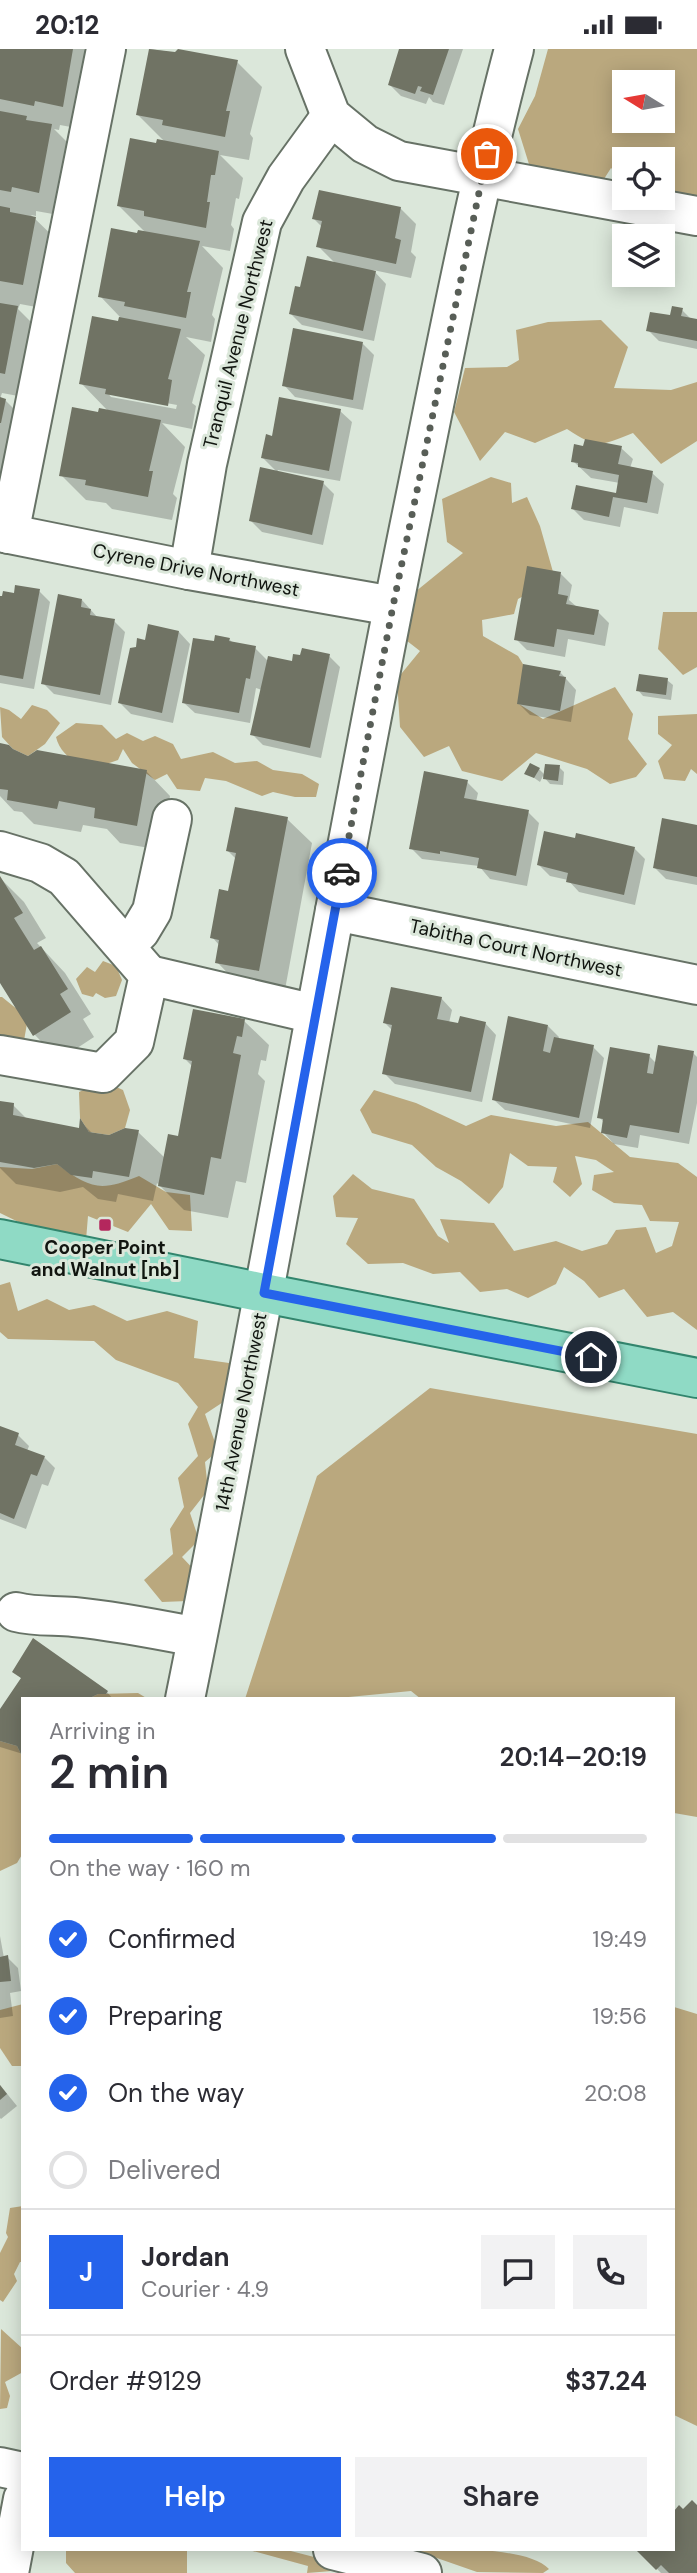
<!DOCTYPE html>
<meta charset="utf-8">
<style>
body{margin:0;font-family:"DM Sans",sans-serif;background:#f2f2f3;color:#2b2b33;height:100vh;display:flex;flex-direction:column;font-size:26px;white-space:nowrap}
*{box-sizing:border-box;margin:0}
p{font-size:23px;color:#7c7c81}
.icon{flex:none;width:38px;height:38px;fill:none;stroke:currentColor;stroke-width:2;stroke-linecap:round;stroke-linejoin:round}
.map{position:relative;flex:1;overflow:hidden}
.drawer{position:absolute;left:21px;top:1648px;width:654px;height:854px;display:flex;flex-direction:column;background:#fff;border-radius:0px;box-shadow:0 4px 18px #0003}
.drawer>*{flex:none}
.needle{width:46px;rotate:281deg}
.controls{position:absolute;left:612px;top:21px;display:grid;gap:14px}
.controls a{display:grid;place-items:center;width:63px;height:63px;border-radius:0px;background:#fff;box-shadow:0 4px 18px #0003;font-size:35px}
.pin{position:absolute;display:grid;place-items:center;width:60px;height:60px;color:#fff;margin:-30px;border:4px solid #fff;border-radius:50%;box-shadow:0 2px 7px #0007}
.courier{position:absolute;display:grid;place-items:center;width:70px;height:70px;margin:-35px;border:5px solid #2563eb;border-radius:50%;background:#fff;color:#222;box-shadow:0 2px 9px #0007}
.headline em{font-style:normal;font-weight:600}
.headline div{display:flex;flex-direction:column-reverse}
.headline{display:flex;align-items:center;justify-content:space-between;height:119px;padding:0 28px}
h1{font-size:46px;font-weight:600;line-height:52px}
.bar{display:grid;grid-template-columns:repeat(4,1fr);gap:10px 7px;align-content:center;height:84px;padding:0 28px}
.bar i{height:9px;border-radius:5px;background:#e1e1e2}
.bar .on{background:#2563eb}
.bar p{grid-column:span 4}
.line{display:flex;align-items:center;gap:18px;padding:0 28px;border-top:2px solid #e1e1e2}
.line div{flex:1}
.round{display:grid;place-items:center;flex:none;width:74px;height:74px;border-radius:0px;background:#f2f2f3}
ol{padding:0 28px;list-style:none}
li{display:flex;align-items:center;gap:21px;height:77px}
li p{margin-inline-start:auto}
li .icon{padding:7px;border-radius:50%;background:#2563eb;color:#fff;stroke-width:4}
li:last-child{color:#7c7c81}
li i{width:38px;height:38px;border:4px solid #e1e1e2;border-radius:50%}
.primary-button{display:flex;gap:14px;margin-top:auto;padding:14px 28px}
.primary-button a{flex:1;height:80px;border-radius:0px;background:#2563eb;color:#fff;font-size:28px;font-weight:600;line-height:80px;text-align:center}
.primary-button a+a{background:#f2f2f3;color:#2b2b33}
.status{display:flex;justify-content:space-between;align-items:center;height:49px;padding:0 35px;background:#fff;direction:ltr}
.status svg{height:19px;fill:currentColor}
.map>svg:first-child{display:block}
.forest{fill:#baa87e;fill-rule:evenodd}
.shadow{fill:#0003;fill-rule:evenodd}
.building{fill:#707364}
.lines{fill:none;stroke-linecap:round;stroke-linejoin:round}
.minor-casing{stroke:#677266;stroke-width:42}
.major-casing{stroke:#32856d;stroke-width:42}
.minor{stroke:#fff;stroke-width:38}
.major{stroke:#8fdac5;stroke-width:38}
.done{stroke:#585e57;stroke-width:7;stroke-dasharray:0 12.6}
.route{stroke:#2563eb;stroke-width:9}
.poi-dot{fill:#b4275d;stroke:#dbe7da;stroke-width:2.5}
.labels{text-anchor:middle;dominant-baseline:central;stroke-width:6;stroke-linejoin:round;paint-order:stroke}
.street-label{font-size:19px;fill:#111510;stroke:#dbe7da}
.poi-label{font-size:19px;font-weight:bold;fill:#111510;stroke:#dbe7da}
</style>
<div class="status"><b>20:12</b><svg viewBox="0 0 49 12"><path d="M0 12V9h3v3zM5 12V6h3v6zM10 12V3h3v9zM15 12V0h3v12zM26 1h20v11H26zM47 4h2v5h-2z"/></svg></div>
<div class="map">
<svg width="697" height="2524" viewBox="0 0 697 2524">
<rect width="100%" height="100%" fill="#dbe7da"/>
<g class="forest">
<path d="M548,0H697V164L663,142V110H625V131L611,119L604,130L533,128L518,80L535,47ZM625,33H663V72H625Z"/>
<path d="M601,271L628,298L614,339L671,341L697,333V392L661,415L633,384C601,397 597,400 567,380L535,394L505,383L480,412L454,363L465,319L507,318L519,311L516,281L548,273Z"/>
<path d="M491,428L511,434L512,454L527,448L540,477L555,530L518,550L514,565L482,571L483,587L518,607L529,625L519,655L543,670L615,638L633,665L628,690L647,715L636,728L610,735L587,720L536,704L502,732L462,722L449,697L424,708L400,678L397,630L420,602L402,588L415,543L463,504L447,493L442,450Z"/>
<path d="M663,563H697V618L683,626L658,600Z"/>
<path d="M32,656L47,661L60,674L45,695L28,707L13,700L2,688L0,658L9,661L21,670Z"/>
<path d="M697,665V725L691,720L685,732L664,730L658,712L672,696L658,685V667Z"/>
<path d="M76,674L102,676L116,690L127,684L143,692L155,687L173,695L181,710L213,703L235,714L257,712L273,721L302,725L319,735L316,748H295L273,743L262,747L226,732L205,729L200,742L177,740L167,725L155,731L132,714L123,700L118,711C111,713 103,717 95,717C78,719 60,705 56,688Z"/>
<path d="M103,912L116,917L122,931L116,947L105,949L96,944L93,948L82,945L76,930L87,918L95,923Z"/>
<path d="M0,948H2L28,969L23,997L0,999Z"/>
<path d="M103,1032L123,1041L130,1061L125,1079L109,1086L89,1083L80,1069L79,1043Z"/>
<path d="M374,1041L416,1054L466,1077L491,1066L556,1077L588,1073L630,1108L678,1114L697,1128V1281L673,1263L647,1268L624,1240L599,1249L584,1232L564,1218L556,1235L528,1249L507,1240L480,1243L460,1223L433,1225L403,1214L368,1215L346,1195L358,1169L336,1168L333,1147L353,1125L372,1140L414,1150L438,1187L449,1194L440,1170L494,1174L514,1202L556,1192L582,1202L607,1195L616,1181L646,1178L656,1204L672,1197L679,1173L650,1172L642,1156L614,1154L592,1141L594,1126L614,1123L596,1111L575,1107L582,1135L570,1148L553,1133L557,1118L528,1117L510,1104L503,1138L489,1155L461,1132L436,1118L412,1096L372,1084L360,1061Z"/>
<path d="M57,1115C91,1140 100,1143 139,1127L166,1143L190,1146L192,1182L169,1181L151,1155L128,1183L88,1167L86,1191L39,1183L0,1164V1118L32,1120Z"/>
<path d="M10,1233L18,1262L47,1250L69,1261L94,1256L127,1272L167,1262L198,1272L194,1309L229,1314L240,1342L205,1365L218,1402L205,1413L208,1441L190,1464L199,1491L182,1508L198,1525L188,1552L162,1553L144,1531L173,1505L170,1480L184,1458L178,1429L198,1407L188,1375L198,1358L178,1334L116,1311L94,1292L8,1290L0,1283V1236Z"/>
<path d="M430,1339L697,1385V1768L674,1764V1650H421L411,1642L328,1650H245L317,1427Z"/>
<path d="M138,1644L148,1650H88L98,1645Z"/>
<path d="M0,1692L17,1697L23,1709V1804L17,1814L0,1822Z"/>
<path d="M23,1955V2017H12L0,1999V1961Z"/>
<path d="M674,1958L697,1965V2377L674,2366Z"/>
<path d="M23,2157V2213H20L14,2225L17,2232L3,2253L0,2251V2204L8,2188L6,2184L10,2159Z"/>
<path d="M1,2280L23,2300V2323L5,2333L10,2347L7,2359L0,2360Z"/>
<path d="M66,2501H187V2524H54H75L66,2514Z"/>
<path d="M249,2501H287L314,2508L332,2522L307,2524L308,2517Z"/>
<path d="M400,2501C436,2501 524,2495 549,2520L543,2524L477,2523L434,2508Z"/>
</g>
<g class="shadow">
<path d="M0,0H84L99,16L87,81L60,76L59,81L54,80L76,102L64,167L36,162V167L31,166L60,194L47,260L20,255L18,260L41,283L29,349L2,344L0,350L5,351L30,376L0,438Z"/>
<path d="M150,0L237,13L262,38L250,85L253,89L249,111L220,106L243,129L239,150L236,149L231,176L234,180L230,202L202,197L223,219L212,266L215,270L211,293L186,288L205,306L192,354L196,357L192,380L162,374L185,398L173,445L177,449L172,471L112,460L106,454L86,451L61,426L99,365L109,363L81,334L119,274L120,268L100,247L138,186L146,184L119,157L158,96L166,94L138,66ZM107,343L177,356L176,360L111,348Z"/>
<path d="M401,0H463L444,56L433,53L429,48L426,55L401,47L390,36Z"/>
<path d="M400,159L416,175L411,203L416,208L411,229L373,221L386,235L374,292L302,276L291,265L302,240L336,215L318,197L322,178L314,170Z"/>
<path d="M682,261L692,271L697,272V300L659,292L648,281Z"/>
<path d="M363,295L374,306L363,361L295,348L284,336Z"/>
<path d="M340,362L352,373L340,432L278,421L277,423L263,409L273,389Z"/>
<path d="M621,399L633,410L630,419L652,424L664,435L658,465L624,458L620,478L584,471L573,460L617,446L620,434L591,429L573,412Z"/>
<path d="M323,434L334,445L323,496L262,483L251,472Z"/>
<path d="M561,525L572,536L569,551L578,559L598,563L609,574L605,597L568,590L565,608L527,601L516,590Z"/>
<path d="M39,542L50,553L34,640L0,634V549Z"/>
<path d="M82,551L98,569L114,572L125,583L111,656L54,645L43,634Z"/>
<path d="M179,583L190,595L173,674L131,665L120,654L146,593Z"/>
<path d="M229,590L234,595L255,599L268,612L293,614L329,607L340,618L321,709L263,696L252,685L262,641L256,639L250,674L195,664L183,653L215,595Z"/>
<path d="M560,623L576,641L571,673L530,666L518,654Z"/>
<path d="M667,631L673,636L671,651L643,647L638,641Z"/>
<path d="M0,696L29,709L146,722L170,747L161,801L120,794L107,780L83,776L81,783L34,775L22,763L14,762L0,747Z"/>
<path d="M559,718L564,723L563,736L550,735L543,727L540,733L527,724L539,720L545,726Z"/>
<path d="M467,733L478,744L476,753L528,763L539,774L527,837L490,830L479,817L422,810L411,799Z"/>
<path d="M287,770L312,794L284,946L241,938L217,913L220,897L212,888L230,844L236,810L228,802Z"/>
<path d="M697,777V836L666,830L655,819Z"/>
<path d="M634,799L645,810L635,856L579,843L568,831L550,827L539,816Z"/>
<path d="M0,829L24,853L46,889L37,894L65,924L91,965L83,970L94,988L59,1011L35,986L0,931Z"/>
<path d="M441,949L452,961L449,974H485L496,986L482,1053L395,1035L384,1024L392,981L385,974Z"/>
<path d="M244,972L269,996L266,1012L261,1011L258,1025L265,1032L246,1134L236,1132L228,1169L184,1161L157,1134L153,1152L118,1145L116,1153L98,1150L83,1138L60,1143L16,1135L0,1119V1054L13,1056L28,1071L80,1081L81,1073L94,1086L109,1088L138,1083L165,1109L179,1089L193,1018L185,1010Z"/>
<path d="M548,977L559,988L558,991L593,998L604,1009L590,1079L505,1061L493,1050Z"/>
<path d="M693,1004L697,1008V1054L689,1095L640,1086L638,1099L614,1095L603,1083L604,1073L599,1068L649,1007L656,1014Z"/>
<path d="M0,1379L18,1386L29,1397L27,1402L44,1408L55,1419L48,1437L42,1435L26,1480L0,1470Z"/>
<path d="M15,1623L107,1643L113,1650H23V1705L0,1698V1661L22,1630Z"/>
<path d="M0,1887L4,1909L7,1908L18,1919L21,1942L10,1944L13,1967L0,1969Z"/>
<path d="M0,2036L17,2057L1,2070L0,2069Z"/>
<path d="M679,2459L683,2462L697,2459V2524H661L639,2501H674V2464Z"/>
</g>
<g class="building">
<path d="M0,0H73L63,58L35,52L34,57L0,50Z"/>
<path d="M149,0L175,3L178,0L238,11L226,62H230L225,88L162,76L163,71L136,66Z"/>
<path d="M399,0H449L433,46L420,42L422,38L418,37L415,45L388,36Z"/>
<path d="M0,62L27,67L26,71L52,75L39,144L12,138L11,143L0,141Z"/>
<path d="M130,89L156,94L157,90L219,102L215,126H211L207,153H210L206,179L144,167V162L117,157Z"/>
<path d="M319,141L401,158L395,189L401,191L396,215L316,198L322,172L312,170Z"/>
<path d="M0,157L10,159V163L36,168L23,236L0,232Z"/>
<path d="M111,179L137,184L138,181L200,192L187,243H191L186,269L124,257L125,253L98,248Z"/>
<path d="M307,207L376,222L363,282L289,265L295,237L300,238Z"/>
<path d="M0,254L18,257L5,325L0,324Z"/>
<path d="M672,257L683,259L681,267L697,270V292L646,282L650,263L670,266Z"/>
<path d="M92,267L118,272L119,268L181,280L168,330L172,331L168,357L105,345L106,340L79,335Z"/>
<path d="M293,279L363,293L353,351L282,337Z"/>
<path d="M0,348L6,350L1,374H0Z"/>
<path d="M279,348L341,360L329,422L261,409L266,385L272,387Z"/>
<path d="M72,358L98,363L99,359L161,371L149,422H153L148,448L85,436L86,431L59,427Z"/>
<path d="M585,390L622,397L618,415L653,422L647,454L613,448L609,468L571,460L576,436L616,444L619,426L578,418V414L571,413L574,395L583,397Z"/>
<path d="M260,418L324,432L312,486L249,472Z"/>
<path d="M527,517L561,523L558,545L568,547L566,555L599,561L594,586L557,580L554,598L514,591Z"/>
<path d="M15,536L40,540L23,630L0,626V547H2L3,542L14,544Z"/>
<path d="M58,545L82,550L81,558L91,560L90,566L115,570L100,646L41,635Z"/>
<path d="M148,575L179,582L162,664L118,654L130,599L136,598L137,589L145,591Z"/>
<path d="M215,586L230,589L229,592L256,597L250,630L246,629L239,664L182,654L193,589L214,592Z"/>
<path d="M302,599L330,605L310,699L250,686L268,607L292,612L293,605L300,606Z"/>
<path d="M523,615L561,622L559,627L566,628L560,662L517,655Z"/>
<path d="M639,625L668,629L666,646L636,642Z"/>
<path d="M0,694L9,696L13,700L28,707L37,701L147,721L137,777L94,769L95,759L59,752L57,760L7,751L8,741L0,740Z"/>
<path d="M530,714L540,719L534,729L524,725Z"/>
<path d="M545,715L560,716L558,732L543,730Z"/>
<path d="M424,722L468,731L464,749L529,761L516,827L477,819L479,809L440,802V805L409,800Z"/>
<path d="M235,758L288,768L259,922L215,914L219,891L210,889L219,840L228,842L236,804L226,802Z"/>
<path d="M662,769L697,776V828L653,819Z"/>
<path d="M544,782L575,789L576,784L635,798L624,846L566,833L568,824L537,816Z"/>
<path d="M0,827L23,864L14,869L34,901L41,897L68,940L60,945L71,963L33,987L0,934Z"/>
<path d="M391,938L442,948L437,970L458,974L460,967L486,973L471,1043L382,1025L392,976L383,974Z"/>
<path d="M193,960L245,970L242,988L237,987L233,1004L241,1006L221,1110L211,1108L204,1146L158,1137L168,1085L178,1087L192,1012L183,1010Z"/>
<path d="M508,967L548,976L543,1002L550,1004L554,988L594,996L579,1069L492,1051Z"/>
<path d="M658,996L694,1002L679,1084L630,1076L627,1089L601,1084L603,1070L597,1069L610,998L650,1005L647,1024L653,1025Z"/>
<path d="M0,1052L14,1054L13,1066L79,1079L80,1069L89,1083L109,1086L125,1079L139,1081L129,1128L93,1122L92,1129L71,1126L57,1115L34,1119L0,1113Z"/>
<path d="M0,1377L19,1384L15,1396L45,1407L37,1427L31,1425L14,1470L0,1464Z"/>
<path d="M33,1589L108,1642L106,1645H98L88,1650H23V1709L17,1697L0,1692V1660L21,1629L12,1623Z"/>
<path d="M8,1906L11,1932L0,1933V1908Z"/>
<path d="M0,2036L7,2045L0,2051Z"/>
<path d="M692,2451L697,2456V2524H669L661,2516L656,2521L636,2501H674V2462L679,2456L683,2460Z"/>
</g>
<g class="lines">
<defs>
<g id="minor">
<path d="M305,0L331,67L365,95L399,112L697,167"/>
<path d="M0,483L189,521L393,557"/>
<path d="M9,485L106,0"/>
<path d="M189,521L207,415L262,173L286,129L331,67"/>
<path d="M0,802L40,814L64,828L149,926L134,993L103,1024L0,1006"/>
<path d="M335,862L697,936"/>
<path d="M125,897L140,882L152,862L172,770"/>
<path d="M149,926L315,965"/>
<path d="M16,1563C36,1568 54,1566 74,1568C116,1572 156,1580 197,1588"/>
<path d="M185,1650C264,1261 330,869 409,479C442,319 472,158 514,0"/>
<path d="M0,2418L23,2423"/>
<path d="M333,2501L422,2524"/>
<path d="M9,2524L23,2450"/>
</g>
<path id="major" d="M0,1190L264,1244L697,1329"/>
</defs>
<use href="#minor" class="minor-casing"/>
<use href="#major" class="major-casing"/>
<use href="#minor" class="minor"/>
<use href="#major" class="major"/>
</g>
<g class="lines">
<path class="done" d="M342,824L393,557L487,105"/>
<path class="route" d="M342,824L264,1244L591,1308"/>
</g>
<rect class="poi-dot" x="98" y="1169" width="14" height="14" rx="3.5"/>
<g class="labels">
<g class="street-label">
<text transform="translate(238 285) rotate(-76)">Tranquil Avenue Northwest</text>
<text transform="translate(196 521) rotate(11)">Cyrene Drive Northwest</text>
<text transform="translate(516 899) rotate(12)">Tabitha Court Northwest</text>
<text transform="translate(241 1363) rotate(-79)">14th Avenue Northwest</text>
</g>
<g class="poi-label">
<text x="105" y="1198">Cooper Point<tspan x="105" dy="22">and Walnut [nb]</tspan></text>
</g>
</g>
</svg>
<div class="controls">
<a><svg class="needle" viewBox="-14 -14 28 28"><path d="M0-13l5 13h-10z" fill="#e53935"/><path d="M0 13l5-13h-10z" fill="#7c7c81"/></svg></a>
<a><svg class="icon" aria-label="locate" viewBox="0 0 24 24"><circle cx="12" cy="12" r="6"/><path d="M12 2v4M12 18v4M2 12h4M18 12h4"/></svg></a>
<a><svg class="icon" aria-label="layers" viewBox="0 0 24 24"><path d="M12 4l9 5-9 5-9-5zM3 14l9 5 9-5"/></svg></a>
</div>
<div class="pin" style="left:487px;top:105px;background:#ea580c"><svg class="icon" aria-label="bag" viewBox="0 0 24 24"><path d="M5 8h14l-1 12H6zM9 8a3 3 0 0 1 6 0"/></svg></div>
<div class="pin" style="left:591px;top:1308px;background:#1f2937"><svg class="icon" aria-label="home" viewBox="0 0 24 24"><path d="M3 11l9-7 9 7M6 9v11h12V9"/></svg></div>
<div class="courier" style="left:342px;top:824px"><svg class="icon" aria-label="car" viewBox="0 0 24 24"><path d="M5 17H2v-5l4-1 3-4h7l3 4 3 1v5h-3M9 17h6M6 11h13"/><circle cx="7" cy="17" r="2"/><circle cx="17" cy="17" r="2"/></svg></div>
<section class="drawer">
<div class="headline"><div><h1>2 min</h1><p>Arriving in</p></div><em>20:14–20:19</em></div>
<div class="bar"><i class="on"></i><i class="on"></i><i class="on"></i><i></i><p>On the way · 160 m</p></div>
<ol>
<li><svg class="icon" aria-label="check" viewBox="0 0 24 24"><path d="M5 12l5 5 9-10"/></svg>Confirmed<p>19:49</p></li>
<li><svg class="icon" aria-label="check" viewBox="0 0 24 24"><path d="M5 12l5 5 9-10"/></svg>Preparing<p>19:56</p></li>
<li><svg class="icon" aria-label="check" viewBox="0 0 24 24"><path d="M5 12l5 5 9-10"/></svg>On the way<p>20:08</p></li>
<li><i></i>Delivered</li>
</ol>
<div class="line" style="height:126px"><b class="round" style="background:#2563eb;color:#fff">J</b><div><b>Jordan</b><p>Courier · 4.9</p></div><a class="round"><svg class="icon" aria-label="chat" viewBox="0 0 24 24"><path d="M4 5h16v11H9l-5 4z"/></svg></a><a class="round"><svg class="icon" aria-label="phone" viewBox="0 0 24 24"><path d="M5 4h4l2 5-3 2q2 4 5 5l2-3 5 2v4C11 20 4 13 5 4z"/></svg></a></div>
<div class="line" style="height:91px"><div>Order #9129</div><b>$37.24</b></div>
<div class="primary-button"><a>Help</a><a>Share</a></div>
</section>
</div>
